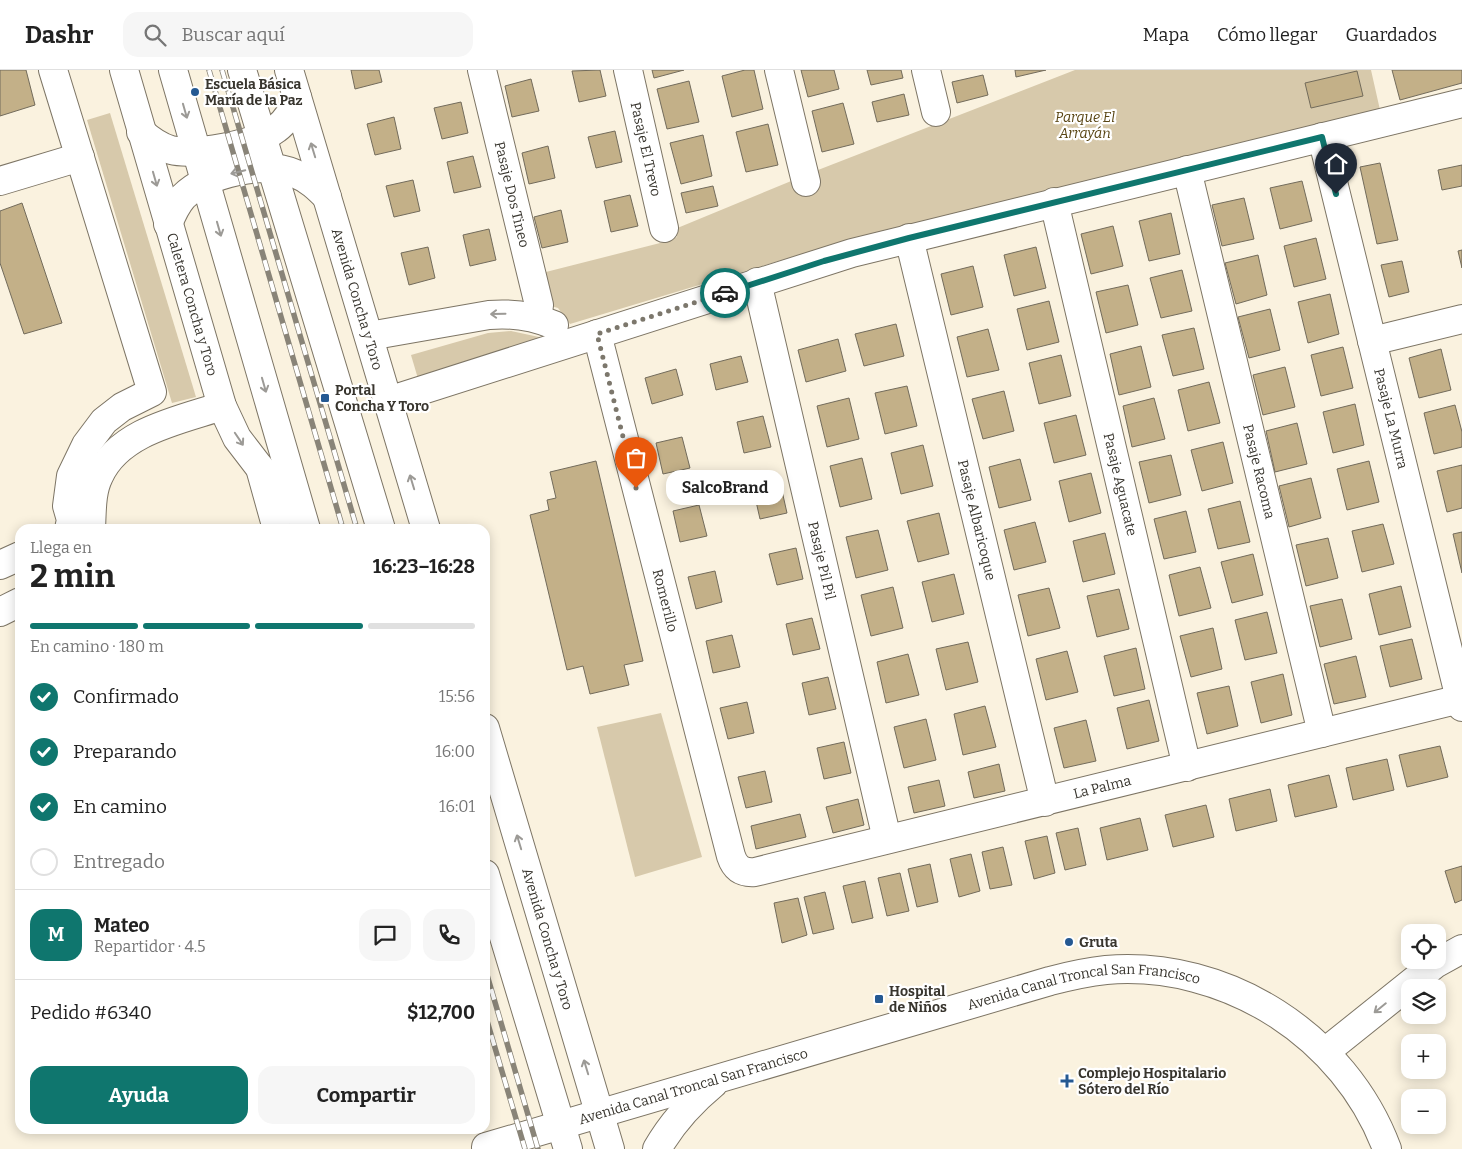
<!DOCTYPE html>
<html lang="es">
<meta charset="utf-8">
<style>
body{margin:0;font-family:Bitter,serif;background:#f6f6f6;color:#222;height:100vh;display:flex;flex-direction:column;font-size:19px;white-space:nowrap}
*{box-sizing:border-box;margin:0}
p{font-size:16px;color:#767676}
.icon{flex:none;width:28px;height:28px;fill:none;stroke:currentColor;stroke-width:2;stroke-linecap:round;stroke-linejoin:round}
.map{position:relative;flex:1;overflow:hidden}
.details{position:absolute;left:15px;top:454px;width:475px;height:610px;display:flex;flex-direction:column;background:#fff;border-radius:15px;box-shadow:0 2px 12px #0003}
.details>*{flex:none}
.fabs{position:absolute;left:1401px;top:854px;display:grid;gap:10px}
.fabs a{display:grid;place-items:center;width:45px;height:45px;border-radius:10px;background:#fff;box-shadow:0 2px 12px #0003;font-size:25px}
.pin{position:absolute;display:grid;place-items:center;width:42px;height:42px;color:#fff;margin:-51px -21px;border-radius:50% 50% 50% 0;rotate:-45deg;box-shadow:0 0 5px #0007}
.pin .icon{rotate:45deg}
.courier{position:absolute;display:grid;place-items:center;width:50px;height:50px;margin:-25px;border:4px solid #0f766e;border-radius:50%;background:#fff;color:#222;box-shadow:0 1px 6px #0007}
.bubble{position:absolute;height:35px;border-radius:15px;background:#fff;box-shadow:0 2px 12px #0003;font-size:16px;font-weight:700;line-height:35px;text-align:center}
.headline em{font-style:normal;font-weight:700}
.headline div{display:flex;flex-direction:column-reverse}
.headline{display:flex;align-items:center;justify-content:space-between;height:85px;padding:0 15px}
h1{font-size:32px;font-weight:700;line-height:38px}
.bar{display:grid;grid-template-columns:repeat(4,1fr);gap:8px 5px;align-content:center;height:60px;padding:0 15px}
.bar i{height:6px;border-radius:4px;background:#e0e0e0}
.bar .active{background:#0f766e}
.bar p{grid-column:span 4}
.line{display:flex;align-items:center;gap:12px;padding:0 15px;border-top:1px solid #e0e0e0}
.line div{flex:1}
.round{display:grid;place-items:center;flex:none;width:52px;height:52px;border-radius:15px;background:#f6f6f6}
ol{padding:0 15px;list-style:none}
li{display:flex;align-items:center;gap:15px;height:55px}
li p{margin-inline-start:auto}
li .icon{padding:5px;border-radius:50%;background:#0f766e;color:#fff;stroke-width:4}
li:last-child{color:#767676}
li i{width:28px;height:28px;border:2px solid #e0e0e0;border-radius:50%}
.cta{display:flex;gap:10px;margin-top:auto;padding:10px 15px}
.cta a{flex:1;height:58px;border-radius:15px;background:#0f766e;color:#fff;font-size:20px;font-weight:700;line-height:58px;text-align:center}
.cta a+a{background:#f6f6f6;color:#222}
header{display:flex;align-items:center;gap:30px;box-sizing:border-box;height:70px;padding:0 25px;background:#fff;border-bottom:1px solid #e0e0e0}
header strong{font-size:24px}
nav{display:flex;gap:28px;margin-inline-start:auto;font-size:18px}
.search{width:350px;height:45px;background:#f6f6f6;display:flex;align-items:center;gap:12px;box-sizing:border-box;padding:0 18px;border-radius:15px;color:#767676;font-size:19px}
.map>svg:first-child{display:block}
.green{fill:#d7c9ab}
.building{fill:#c3b088;stroke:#726b5b}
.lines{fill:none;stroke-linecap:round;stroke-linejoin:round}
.minor-casing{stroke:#7d7565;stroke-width:30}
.major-casing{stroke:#7d7565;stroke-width:30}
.minor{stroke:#fff;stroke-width:28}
.major{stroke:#fff;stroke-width:28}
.rail-casing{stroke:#898478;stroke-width:5.5}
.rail{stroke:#fff;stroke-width:4;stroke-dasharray:11;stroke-linecap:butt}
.oneway{stroke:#9c9a96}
.done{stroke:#7c776c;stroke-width:5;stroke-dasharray:0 9}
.route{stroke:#0f766e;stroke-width:6}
.poi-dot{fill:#255992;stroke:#fff;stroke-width:2}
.labels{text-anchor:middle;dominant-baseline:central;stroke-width:4.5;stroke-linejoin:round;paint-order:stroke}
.poi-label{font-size:14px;font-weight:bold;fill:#38352e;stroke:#fff;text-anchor:start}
.park-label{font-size:14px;font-style:italic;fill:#594513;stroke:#fff}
.street-label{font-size:14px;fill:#38352e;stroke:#fff}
</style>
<header>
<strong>Dashr</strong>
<div class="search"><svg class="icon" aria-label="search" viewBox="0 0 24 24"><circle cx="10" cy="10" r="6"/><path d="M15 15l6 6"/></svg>Buscar aquí</div>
<nav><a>Mapa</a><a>Cómo llegar</a><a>Guardados</a></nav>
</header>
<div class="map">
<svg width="1462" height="1079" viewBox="0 0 1462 1079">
<rect width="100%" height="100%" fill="#faf2df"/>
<g class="green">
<path d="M1075,0H1371L1380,40L825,177L570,254L558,238L544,234L538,204L668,171L677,167L675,159L818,100Z"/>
<path d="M110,43L196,327L172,333L87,50Z"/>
<path d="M511,261L553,270L419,312L411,285L488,263Z"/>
<path d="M661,643L702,787L635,807L597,657Z"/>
</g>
<g class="building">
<path d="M0,0H26L35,35L0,46Z"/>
<path d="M351,0H379L382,12L355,19Z"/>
<path d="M600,0L606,26L579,32L572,1Z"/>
<path d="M652,0H684L654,8Z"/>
<path d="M745,0H754L763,39L732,47L722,6Z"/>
<path d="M801,0H834L839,19L808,27Z"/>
<path d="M867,0H901L903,8L871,15Z"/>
<path d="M1015,0H1046L1016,7Z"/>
<path d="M1392,0H1462V13L1400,30Z"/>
<path d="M1357,1L1363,26L1311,38L1305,13Z"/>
<path d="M983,5L988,25L957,33L952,12Z"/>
<path d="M531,9L539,41L512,47L505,16Z"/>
<path d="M689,11L699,52L667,59L657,19Z"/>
<path d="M904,24L909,45L877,52L872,32Z"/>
<path d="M461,32L468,63L442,69L434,38Z"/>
<path d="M843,33L854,74L822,82L812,41Z"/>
<path d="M394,47L401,79L375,85L367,54Z"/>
<path d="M768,54L778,95L746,102L736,62Z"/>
<path d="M615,61L622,92L596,98L588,67Z"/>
<path d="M703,65L712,106L681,114L670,73Z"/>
<path d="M548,76L555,108L529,114L522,83Z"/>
<path d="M473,86L481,117L454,123L447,92Z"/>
<path d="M1380,93L1398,170L1377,174L1360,97Z"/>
<path d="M1462,95V116L1442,120L1438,100Z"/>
<path d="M413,110L420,141L394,147L386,116Z"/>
<path d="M1302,111L1312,151L1280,159L1270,118Z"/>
<path d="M713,116L718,136L686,143L681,123Z"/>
<path d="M630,125L638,156L611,162L604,131Z"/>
<path d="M1244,128L1254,169L1222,176L1212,135Z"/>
<path d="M22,133L62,253L24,264L0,193V141Z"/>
<path d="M561,140L568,172L542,178L534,147Z"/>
<path d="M1171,143L1180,184L1149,191L1139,151Z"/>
<path d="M1113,156L1123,196L1091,204L1081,164Z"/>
<path d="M489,159L496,190L470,196L463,165Z"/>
<path d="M1316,168L1326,209L1294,217L1284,176Z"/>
<path d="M428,177L435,208L409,215L401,183Z"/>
<path d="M1036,177L1046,218L1014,226L1004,185Z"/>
<path d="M1462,180V198L1458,181Z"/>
<path d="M1258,185L1267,225L1236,234L1225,193Z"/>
<path d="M1402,191L1409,222L1389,227L1381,195Z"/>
<path d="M973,196L983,237L951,245L941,204Z"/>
<path d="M1182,200L1192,241L1161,248L1150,208Z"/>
<path d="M1128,215L1138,255L1106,263L1096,222Z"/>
<path d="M1330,224L1339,264L1308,273L1298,232Z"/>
<path d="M1049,231L1059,272L1027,280L1017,239Z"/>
<path d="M1270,239L1280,280L1249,288L1238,247Z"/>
<path d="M896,254L904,286L864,296L855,264Z"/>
<path d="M1194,258L1204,299L1173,306L1162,265Z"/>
<path d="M988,259L999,300L967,307L957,267Z"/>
<path d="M838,269L846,301L806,312L798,280Z"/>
<path d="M1141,276L1151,317L1119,325L1110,284Z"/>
<path d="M1343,277L1353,318L1321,326L1311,285Z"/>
<path d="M1441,279L1451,320L1419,328L1409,288Z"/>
<path d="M1061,285L1071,326L1039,334L1029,293Z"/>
<path d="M741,286L748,312L716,320L710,294Z"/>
<path d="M1285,297L1295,337L1263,345L1253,305Z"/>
<path d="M676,299L683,325L652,334L645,308Z"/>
<path d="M1209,312L1220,353L1188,361L1178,320Z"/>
<path d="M907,316L917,356L885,364L875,323Z"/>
<path d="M1004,321L1014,361L983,369L972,329Z"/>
<path d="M849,328L859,369L827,377L817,336Z"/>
<path d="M1154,328L1165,369L1132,377L1123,336Z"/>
<path d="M1355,334L1364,375L1333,383L1323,342Z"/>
<path d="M1455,335L1462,362V377L1434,384L1424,343Z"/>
<path d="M1076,345L1086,385L1054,393L1044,353Z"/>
<path d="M763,346L771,377L744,383L737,352Z"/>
<path d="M1297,353L1307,394L1275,402L1266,361Z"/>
<path d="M682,367L690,398L663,404L656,373Z"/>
<path d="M1223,372L1233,413L1202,421L1191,380Z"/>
<path d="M923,375L933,416L901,424L891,383Z"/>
<path d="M1171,385L1181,425L1149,433L1139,392Z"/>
<path d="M862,388L872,429L840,437L830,396Z"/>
<path d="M1020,389L1031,430L999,438L989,397Z"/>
<path d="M596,391L643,591L624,595L629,615L590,624L583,596L567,600L530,445L549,440L547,430L556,428L550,402Z"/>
<path d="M1369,391L1379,432L1347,440L1337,399Z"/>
<path d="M1462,395V438L1447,442L1437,401Z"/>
<path d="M1091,403L1101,443L1069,452L1059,411Z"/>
<path d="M1311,408L1321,448L1289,457L1279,416Z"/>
<path d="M780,412L787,443L760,449L753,418Z"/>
<path d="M1240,431L1250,472L1218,479L1208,439Z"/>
<path d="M699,435L707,466L680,472L673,441Z"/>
<path d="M1186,441L1196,482L1164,489L1154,449Z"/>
<path d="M939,443L949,484L918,492L907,451Z"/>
<path d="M1035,452L1046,492L1014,500L1004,460Z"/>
<path d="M1383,454L1394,494L1362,502L1352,461Z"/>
<path d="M878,460L888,500L856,508L846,467Z"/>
<path d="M1462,462V503L1453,464Z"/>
<path d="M1105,463L1115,504L1083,512L1073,471Z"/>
<path d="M1328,468L1338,508L1306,516L1296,475Z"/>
<path d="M796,478L803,509L777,515L769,484Z"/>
<path d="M1253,484L1263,525L1232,533L1221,492Z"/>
<path d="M1200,497L1211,538L1179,546L1169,505Z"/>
<path d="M715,501L722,532L696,539L688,507Z"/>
<path d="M954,504L964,544L932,552L922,512Z"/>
<path d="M1401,516L1411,557L1379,565L1369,524Z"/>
<path d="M893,517L903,558L871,566L861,525Z"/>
<path d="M1049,518L1060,558L1028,566L1018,525Z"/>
<path d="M1119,519L1129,559L1097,567L1087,526Z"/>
<path d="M1342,529L1352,569L1320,577L1310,536Z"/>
<path d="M1267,542L1277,583L1245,590L1235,550Z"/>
<path d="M812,548L820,579L793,585L786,554Z"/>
<path d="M1213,558L1222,599L1191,607L1180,566Z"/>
<path d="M732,565L740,597L713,603L706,571Z"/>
<path d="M1412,569L1422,609L1390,617L1380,576Z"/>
<path d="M968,572L978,612L946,620L936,579Z"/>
<path d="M1136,578L1145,619L1114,626L1104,586Z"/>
<path d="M1067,581L1078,622L1046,630L1036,589Z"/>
<path d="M908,584L919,625L886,633L877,592Z"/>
<path d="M1356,586L1366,627L1334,634L1324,594Z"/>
<path d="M1283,604L1292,645L1261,653L1251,612Z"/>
<path d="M828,607L836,639L809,645L802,613Z"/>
<path d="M1229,616L1238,656L1207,664L1197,623Z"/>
<path d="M1149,630L1159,671L1127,679L1117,638Z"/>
<path d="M747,632L754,663L728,669L720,638Z"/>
<path d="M985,636L996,677L963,685L954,644Z"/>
<path d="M926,649L936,690L904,698L894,657Z"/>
<path d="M1086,650L1096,691L1064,698L1054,658Z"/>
<path d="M844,672L851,703L824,709L817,678Z"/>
<path d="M1440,676L1448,707L1407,717L1399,685Z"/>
<path d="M1387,689L1394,720L1353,730L1346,698Z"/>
<path d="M999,694L1005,721L974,728L968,702Z"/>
<path d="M765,701L772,732L746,738L738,707Z"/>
<path d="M1329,705L1337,737L1295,747L1288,715Z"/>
<path d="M939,710L945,736L914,743L908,717Z"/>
<path d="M1270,719L1277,751L1236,761L1229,729Z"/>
<path d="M858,729L864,755L833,763L826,737Z"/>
<path d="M1206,735L1214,767L1173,777L1165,745Z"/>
<path d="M800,744L806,767L756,779L751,756Z"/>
<path d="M1140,748L1148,780L1107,790L1100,758Z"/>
<path d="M1078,758L1086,795L1065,800L1056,763Z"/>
<path d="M1047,766L1055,803L1034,809L1025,771Z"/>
<path d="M1003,777L1012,815L990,819L982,782Z"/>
<path d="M971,784L980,821L959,827L950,789Z"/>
<path d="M930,794L938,832L917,837L908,799Z"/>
<path d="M1462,796V830L1455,833L1445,801Z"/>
<path d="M900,803L909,841L887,846L878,808Z"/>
<path d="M865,811L873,848L852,853L843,816Z"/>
<path d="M825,822L834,859L813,864L804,827Z"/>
<path d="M798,828L807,865L782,873L774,833Z"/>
</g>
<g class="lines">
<defs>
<g id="minor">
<path d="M53,0L152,322L122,337L104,351L86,375L71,406L67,436L71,450L69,459"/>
<path id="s1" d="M124,0L222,336L237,368L260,398L277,459"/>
<path d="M242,0L381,459"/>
<path id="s2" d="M482,0L539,235L537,248"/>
<path id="s3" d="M628,0L664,158"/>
<path d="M779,0L806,112"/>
<path d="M926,0L936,42"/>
<path id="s4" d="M1322,67L1462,637"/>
<path id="s5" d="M1187,100L1322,663"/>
<path d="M0,111L80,87"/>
<path id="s6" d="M1054,132L1187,697"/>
<path id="s7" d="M909,168L1045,732"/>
<path id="s8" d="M757,212L887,769"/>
<path id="s9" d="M597,264L731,786C735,798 742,803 755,802L1460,629"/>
<path d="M369,266L489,245C511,243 533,246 554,255"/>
<path d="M1372,271L1462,249"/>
<path d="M388,331L852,183L1462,33"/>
<path d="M91,459C92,441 91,422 99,406C119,361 180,350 222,336"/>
<path d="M0,495L20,486"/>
<path d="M0,542L20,532"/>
<path d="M485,804L568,1079"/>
<path d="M1325,982L1435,894L1462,879"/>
</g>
<g id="major">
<path d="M173,0L306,459"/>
<path id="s10" d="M289,0L426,459"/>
<path d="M141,62C150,70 159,77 171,80C194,86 257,74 276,59C287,51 293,40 297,27"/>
<path d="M168,154C172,144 176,135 183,127C207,103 265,90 296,104C309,109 318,118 327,127"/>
<path d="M260,398L296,441"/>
<path id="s11" d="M485,658L610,1079"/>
<path id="s12" d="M486,1077L1050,911C1069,906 1087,902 1106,900C1227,890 1345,966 1387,1079"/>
<path d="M657,1079C672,1053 690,1033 713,1014"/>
</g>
</defs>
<use href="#minor" class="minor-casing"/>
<use href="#major" class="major-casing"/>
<use href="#minor" class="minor"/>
<use href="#major" class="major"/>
<defs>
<g id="rail">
<path d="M209,0L343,459"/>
<path d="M222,0L357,459"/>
<path d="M485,898L538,1079"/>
<path d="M485,944L525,1079"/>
</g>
</defs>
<use href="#rail" class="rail-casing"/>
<use href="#rail" class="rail"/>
</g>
<defs><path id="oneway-shaft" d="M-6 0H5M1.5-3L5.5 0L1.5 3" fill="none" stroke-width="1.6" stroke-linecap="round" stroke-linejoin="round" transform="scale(1.25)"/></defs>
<g class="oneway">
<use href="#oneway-shaft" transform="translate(185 41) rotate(74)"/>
<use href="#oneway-shaft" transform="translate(313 80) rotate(-107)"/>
<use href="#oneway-shaft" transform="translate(238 102) rotate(166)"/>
<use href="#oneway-shaft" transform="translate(155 109) rotate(74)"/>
<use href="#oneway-shaft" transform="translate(219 159) rotate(74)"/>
<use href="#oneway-shaft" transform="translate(498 244) rotate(179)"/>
<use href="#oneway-shaft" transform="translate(264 315) rotate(74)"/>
<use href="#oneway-shaft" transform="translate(239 369) rotate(56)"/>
<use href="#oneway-shaft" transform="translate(412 412) rotate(-107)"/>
<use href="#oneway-shaft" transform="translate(519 772) rotate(-107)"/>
<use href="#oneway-shaft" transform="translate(1380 938) rotate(141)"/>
<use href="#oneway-shaft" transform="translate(586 997) rotate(-107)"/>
</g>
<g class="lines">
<path class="done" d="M636,418L597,264L725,223"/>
<path class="route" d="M725,223L824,191L909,168L1322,67L1336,124"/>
</g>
<g class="poi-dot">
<circle cx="195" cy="22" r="5"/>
<rect x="320" y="323" width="10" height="10" rx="2.5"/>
<circle cx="1069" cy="872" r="5"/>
<rect x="874" y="924" width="10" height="10" rx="2.5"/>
<path d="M1064.5 1003.5h5v5h5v5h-5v5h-5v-5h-5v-5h5z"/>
</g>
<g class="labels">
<g class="poi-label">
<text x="205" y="14">Escuela Básica<tspan x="205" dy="16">María de la Paz</tspan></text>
<text x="335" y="320">Portal<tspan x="335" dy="16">Concha Y Toro</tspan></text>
<text x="1079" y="872">Gruta</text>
<text x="889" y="921">Hospital<tspan x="889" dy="16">de Niños</tspan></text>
<text x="1078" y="1003">Complejo Hospitalario<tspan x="1078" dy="16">Sótero del Río</tspan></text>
</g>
<g class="park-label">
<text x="1085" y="47">Parque El<tspan x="1085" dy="16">Arrayán</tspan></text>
</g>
<g class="street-label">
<text stroke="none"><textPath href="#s3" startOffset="81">Pasaje El Trevo</textPath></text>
<text stroke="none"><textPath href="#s2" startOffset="128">Pasaje Dos Tineo</textPath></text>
<text stroke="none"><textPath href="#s10" startOffset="239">Avenida Concha y Toro</textPath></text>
<text stroke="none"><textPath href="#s1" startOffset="244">Caletera Concha y Toro</textPath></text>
<text stroke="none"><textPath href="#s4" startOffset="290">Pasaje La Murra</textPath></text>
<text stroke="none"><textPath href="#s5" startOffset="310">Pasaje Racoma</textPath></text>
<text stroke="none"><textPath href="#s6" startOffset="290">Pasaje Aguacate</textPath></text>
<text stroke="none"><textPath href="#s7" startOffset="290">Pasaje Albaricoque</textPath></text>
<text stroke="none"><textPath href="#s8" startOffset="286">Pasaje Pil Pil</textPath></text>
<text stroke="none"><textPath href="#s9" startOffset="275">Romerillo</textPath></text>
<text stroke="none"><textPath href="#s9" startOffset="928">La Palma</textPath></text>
<text stroke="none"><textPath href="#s11" startOffset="220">Avenida Concha y Toro</textPath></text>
<text stroke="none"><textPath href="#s12" startOffset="621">Avenida Canal Troncal San Francisco</textPath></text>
<text stroke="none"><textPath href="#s12" startOffset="216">Avenida Canal Troncal San Francisco</textPath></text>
</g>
</g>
</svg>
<div class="fabs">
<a><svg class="icon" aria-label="locate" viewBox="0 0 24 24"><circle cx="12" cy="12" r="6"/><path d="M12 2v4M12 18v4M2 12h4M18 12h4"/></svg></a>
<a><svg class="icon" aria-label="layers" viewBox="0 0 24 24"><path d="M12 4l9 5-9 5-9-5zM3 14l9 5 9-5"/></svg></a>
<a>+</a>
<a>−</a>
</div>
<div class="pin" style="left:636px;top:418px;background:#ea580c"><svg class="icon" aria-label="bag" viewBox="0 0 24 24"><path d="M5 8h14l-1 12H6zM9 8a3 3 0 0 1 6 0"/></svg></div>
<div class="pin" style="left:1336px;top:124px;background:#1f2937"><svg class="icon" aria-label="home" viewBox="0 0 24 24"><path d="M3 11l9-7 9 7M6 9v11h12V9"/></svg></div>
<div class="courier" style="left:725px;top:223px"><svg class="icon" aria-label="car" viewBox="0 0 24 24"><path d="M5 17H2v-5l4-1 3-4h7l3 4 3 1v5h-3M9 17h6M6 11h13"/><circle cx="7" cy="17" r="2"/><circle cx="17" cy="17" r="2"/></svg></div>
<div class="bubble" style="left:666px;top:400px;width:118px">SalcoBrand</div>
<section class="details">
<div class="headline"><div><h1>2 min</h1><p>Llega en</p></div><em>16:23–16:28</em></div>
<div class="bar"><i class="active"></i><i class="active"></i><i class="active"></i><i></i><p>En camino · 180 m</p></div>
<ol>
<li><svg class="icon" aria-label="check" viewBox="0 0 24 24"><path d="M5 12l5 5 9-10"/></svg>Confirmado<p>15:56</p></li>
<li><svg class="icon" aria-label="check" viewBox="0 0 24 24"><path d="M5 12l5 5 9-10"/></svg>Preparando<p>16:00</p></li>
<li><svg class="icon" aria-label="check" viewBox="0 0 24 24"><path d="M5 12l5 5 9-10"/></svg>En camino<p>16:01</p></li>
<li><i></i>Entregado</li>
</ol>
<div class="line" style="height:90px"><b class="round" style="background:#0f766e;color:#fff">M</b><div><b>Mateo</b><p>Repartidor · 4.5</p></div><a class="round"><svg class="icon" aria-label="chat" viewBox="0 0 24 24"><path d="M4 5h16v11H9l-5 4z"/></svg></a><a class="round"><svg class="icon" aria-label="phone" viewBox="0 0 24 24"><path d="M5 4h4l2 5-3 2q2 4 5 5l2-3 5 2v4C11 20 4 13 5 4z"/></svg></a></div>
<div class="line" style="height:65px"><div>Pedido #6340</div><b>$12,700</b></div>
<div class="cta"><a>Ayuda</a><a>Compartir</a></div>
</section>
</div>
